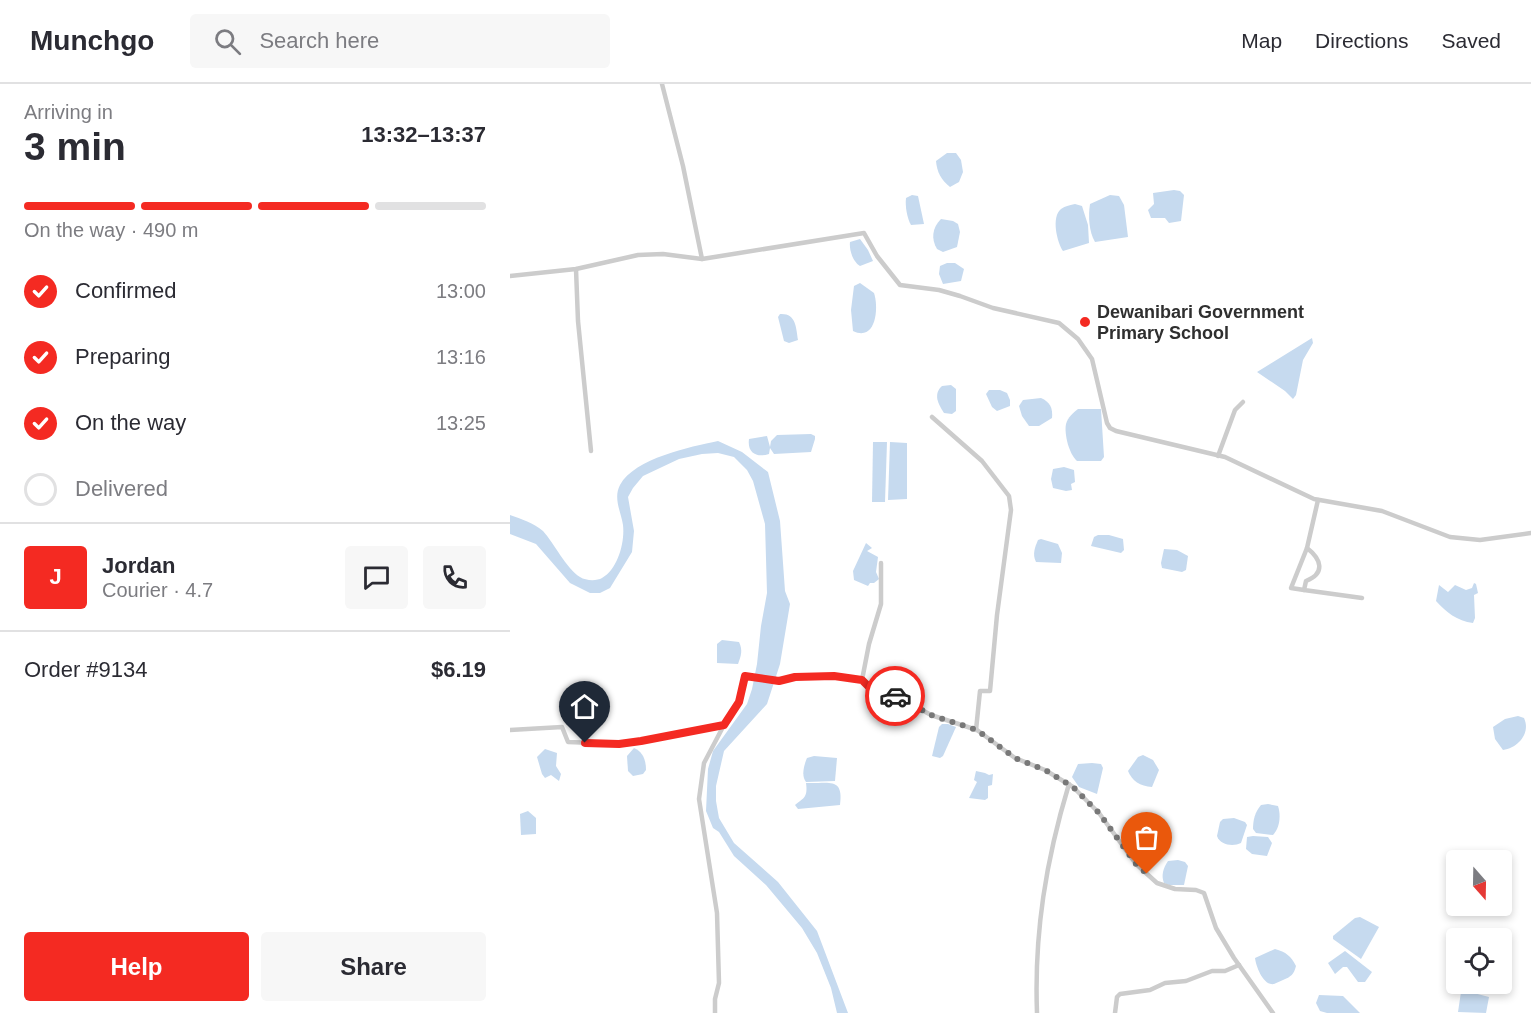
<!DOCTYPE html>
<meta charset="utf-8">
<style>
body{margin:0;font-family:Arial,sans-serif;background:#f7f7f7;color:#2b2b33;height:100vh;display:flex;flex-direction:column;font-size:22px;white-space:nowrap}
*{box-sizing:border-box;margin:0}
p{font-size:20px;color:#7c7c81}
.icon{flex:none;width:33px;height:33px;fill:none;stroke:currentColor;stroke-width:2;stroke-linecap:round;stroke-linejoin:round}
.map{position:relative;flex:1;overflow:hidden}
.side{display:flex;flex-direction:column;background:#fff;width:510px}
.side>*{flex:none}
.needle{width:39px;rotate:160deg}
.controls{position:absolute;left:936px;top:766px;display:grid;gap:12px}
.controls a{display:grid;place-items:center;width:66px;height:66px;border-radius:6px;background:#fff;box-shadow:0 3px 9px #0003;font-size:30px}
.pin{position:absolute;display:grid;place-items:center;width:51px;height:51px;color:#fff;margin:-62px -26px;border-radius:50% 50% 50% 0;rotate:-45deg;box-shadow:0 0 6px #0007}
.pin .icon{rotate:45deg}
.courier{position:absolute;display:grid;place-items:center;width:60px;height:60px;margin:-30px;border:4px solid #f42a22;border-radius:50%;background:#fff;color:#222;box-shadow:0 2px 8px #0007}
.headline em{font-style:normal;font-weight:600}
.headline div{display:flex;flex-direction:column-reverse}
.headline{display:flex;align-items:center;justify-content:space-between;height:102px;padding:0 24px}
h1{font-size:39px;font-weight:600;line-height:45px}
.bar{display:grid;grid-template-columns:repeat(4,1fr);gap:9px 6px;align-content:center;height:72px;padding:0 24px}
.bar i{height:8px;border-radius:4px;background:#e1e1e2}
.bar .active{background:#f42a22}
.bar p{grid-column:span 4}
.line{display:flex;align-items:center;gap:15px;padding:0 24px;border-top:2px solid #e1e1e2}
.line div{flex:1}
.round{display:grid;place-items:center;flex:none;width:63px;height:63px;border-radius:6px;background:#f7f7f7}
ol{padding:0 24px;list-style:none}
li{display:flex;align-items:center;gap:18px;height:66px}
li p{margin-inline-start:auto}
li .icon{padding:6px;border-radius:50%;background:#f42a22;color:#fff;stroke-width:4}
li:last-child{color:#7c7c81}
li i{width:33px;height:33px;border:3px solid #e1e1e2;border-radius:50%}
.cta{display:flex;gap:12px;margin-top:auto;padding:12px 24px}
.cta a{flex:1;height:69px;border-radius:6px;background:#f42a22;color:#fff;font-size:24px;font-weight:600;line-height:69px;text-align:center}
.cta a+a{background:#f7f7f7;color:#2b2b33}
header{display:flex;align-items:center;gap:36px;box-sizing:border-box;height:84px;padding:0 30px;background:#fff;border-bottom:2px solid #e1e1e2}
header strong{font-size:28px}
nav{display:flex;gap:33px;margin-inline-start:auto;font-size:21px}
.search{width:420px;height:54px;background:#f7f7f7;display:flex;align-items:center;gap:15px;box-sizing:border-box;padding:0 21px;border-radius:6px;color:#7c7c81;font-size:22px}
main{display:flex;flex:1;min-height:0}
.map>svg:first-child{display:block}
.water{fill:#c6daef}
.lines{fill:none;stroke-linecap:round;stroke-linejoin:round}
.minor{stroke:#ccc;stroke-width:4.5}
.done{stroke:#787878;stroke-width:6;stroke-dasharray:0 10.8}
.route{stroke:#f42a22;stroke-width:8}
.poi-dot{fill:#f42a22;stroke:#fff;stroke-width:2}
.labels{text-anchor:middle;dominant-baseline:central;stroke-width:6;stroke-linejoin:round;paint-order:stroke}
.poi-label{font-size:18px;font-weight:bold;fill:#2f2f2f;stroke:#fff;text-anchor:start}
</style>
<header>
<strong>Munchgo</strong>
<div class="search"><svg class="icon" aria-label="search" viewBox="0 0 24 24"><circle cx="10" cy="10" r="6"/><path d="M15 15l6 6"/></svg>Search here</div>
<nav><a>Map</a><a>Directions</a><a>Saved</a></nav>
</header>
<main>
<section class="side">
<div class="headline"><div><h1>3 min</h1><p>Arriving in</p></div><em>13:32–13:37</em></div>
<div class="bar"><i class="active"></i><i class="active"></i><i class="active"></i><i></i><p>On the way · 490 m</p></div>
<ol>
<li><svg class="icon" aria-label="check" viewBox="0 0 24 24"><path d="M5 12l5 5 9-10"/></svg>Confirmed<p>13:00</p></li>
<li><svg class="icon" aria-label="check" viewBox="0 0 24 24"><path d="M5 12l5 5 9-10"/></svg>Preparing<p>13:16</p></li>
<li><svg class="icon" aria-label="check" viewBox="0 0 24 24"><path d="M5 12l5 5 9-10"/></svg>On the way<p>13:25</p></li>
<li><i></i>Delivered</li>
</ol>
<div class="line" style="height:108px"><b class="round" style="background:#f42a22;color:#fff">J</b><div><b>Jordan</b><p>Courier · 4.7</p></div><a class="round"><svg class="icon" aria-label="chat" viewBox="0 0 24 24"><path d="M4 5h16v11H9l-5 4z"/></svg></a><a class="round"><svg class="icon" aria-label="phone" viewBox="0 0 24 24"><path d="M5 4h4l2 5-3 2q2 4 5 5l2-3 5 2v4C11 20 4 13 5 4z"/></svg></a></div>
<div class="line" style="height:78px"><div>Order #9134</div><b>$6.19</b></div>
<div class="cta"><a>Help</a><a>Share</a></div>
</section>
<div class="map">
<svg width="1021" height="929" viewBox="0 0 1021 929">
<rect width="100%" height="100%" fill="#fff"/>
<g class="water">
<path d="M437,69H446L451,76L453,88L449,98L440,103C431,96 427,88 426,77Z"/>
<path d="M664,106L670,107L674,111L671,137L659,139L655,134H641L638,126L644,120L643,109Z"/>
<path d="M402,111L408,112L414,140L401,141C397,134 395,122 396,114Z"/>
<path d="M600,111L609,112L614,121L618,153L585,158C579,148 578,132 580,120Z"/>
<path d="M565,120L572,122L578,141L579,159L553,167C547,158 541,133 551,125C555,122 561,121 565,120Z"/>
<path d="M431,135L443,137L448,140L450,148L447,163L433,168L427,165C421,155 422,144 431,135Z"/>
<path d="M350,155L358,166L363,177L350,182C343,178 339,166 340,158Z"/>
<path d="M437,179H445L454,185L451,197L433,200L429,190L430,182Z"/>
<path d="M350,199L364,209C369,224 366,258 343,247L341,226L344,202Z"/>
<path d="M270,230C286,229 286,243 288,256L279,259L274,257L268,233Z"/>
<path d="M802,254L803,259L793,276L786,311L783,315L775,307L747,288Z"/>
<path d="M441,301L446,305V327L442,330L434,329C428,320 423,310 432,302Z"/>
<path d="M479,306H490L497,309L500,316V322L487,327L482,323L476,310Z"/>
<path d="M531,314C540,318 543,324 542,334L529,342H519L512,332L509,322L513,316Z"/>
<path d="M568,325H591L594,373L591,377H567C559,370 554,350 556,340C558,333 563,329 568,325Z"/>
<path d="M301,350L305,352V355L301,368L264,370L260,364L259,370C247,374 237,369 239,355L257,352L260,363L261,357L267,351Z"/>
<path d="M208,357L232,368L258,388L270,437L275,507L280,520L270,580L257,620L214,667L206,702V717L209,734L224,759L268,798L307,847L338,929H327L321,904L307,869L292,844L256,801L224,772L209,748L203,744L196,727L198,685L203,667L237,620L242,605L247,580L251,542L257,509L255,440L243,397L237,386L224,373L208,369L192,370L169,375L133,392L123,404L118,413L124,447L122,468L100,504L90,509H80L60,499L26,460L0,450V431C11,435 24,439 33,447C44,459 56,484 70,493C76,497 87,497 92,494C108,485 115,458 113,441C111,428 103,414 110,401C125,374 180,363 208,357Z"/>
<path d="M363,358H377L375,418H362Z"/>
<path d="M380,358L397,359V415L378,416Z"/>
<path d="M554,383L564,386L565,398L561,400L562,406L556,407L543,404L541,395L543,385Z"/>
<path d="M588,451H599L613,455L614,466L611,469L581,462L584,453Z"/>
<path d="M531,455L548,460L552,469L551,479L526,478C522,470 525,463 528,456Z"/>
<path d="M356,459L362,464L357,467L368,473L366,488L369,495L364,499H360L358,502L344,496L343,487Z"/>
<path d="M654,465L667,466L678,472L676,486L672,488L652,484L651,479Z"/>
<path d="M964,499L966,500L968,509L964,511L965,534L963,539C947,537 936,528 926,517L929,501L938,508L945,501L956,506L962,504Z"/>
<path d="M212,556L229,558C233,566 231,572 228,580L207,579V560Z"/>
<path d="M1008,632L1014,634C1021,649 1008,664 993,666L985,655L983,643L995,635Z"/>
<path d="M432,640H438L446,643L433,672L430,674L422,672L429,643Z"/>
<path d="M124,664C133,668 136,676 136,686L133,690L123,692L118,687L117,672Z"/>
<path d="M35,665L47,669L46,682L51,690L49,697L41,691L35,694L32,690L27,673Z"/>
<path d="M633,671L643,676L649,686L642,703C630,702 622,697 618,687L628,673Z"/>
<path d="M304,672L327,674L325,697L296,698C291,692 294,681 297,674Z"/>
<path d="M582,679L591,680L593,684L587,710L569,703L562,693L568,680Z"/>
<path d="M466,687L475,689L479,691L483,690L482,701L478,702V714L475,716L459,714L467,698L464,696Z"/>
<path d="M296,699C318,700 334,692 330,721L288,725L285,721C294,714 298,713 296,699Z"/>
<path d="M758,720L768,722C771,731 770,744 763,751L746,749L743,745C743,736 745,728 751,721Z"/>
<path d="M18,727L26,734V750L11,751L10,730Z"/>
<path d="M724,734L735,738L737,741L731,759C723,763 710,761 707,752L710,738L713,735Z"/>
<path d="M743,752L758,753L762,759L757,772L742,770L736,765L737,753Z"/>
<path d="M668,776L675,778L678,782L674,801H659L654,799C651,792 653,784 658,777Z"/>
<path d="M850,833L869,843L851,875L823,855V852L845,834Z"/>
<path d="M765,865C776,868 781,872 786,882C784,890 781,893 773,896C770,897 767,899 764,900C753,902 746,882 745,874Z"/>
<path d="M835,867L862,888L855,898H848L837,883H833L825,890L818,879Z"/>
<path d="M956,907L979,913L976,929L948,928L951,908Z"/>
<path d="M809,911L833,912L850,929H817L810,927L806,919Z"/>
</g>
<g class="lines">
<g class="minor">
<path d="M152,0L173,82L192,175L354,149L367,172L390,201L429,206L450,212L483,224L549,239L568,255L582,275L597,339L600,344L606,347L715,373L804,415L872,427L940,453L970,456L1021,449"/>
<path d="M66,185L68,237L81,367"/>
<path d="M0,192L66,185L128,171L153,170L192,175"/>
<path d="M422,333L472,377L499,412L501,426L487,531L480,607H470L466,646"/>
<path d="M708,372L725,326L733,318"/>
<path d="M808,416L797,464C811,475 816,489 796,497L794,506L852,514"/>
<path d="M794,506L781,504L797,464"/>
<path d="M352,596L359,560L371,520V479"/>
<path d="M0,646L52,643L58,658L109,660L131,657L214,641L229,618L235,592L269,597L285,593L323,592L352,596L364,608L393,612L406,619L412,626L421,631L467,646L505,674L535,686L563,703L589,729L626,780L647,799L665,805L686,806L694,809L706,844L724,874L763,929"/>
<path d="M205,929V915L209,899L207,829L189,715L194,679L214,641"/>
<path d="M527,929C524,849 536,776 559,700"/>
<path d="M605,929L607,913L610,910L640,906L655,899L676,897L702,887H715L729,881"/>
</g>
</g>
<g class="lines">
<path class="done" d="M385,612H393L406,619L412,626L421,631L467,646L505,674L535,686L563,703L589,729L626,780L637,790"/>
<path class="route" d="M75,659L109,660L131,657L214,641L229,618L235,592L269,597L285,593L324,592L352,596L364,608L385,612"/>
</g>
<circle class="poi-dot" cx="575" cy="238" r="6"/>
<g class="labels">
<g class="poi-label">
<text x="587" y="228">Dewanibari Government<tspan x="587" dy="21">Primary School</tspan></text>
</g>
</g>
</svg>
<div class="controls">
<a><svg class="needle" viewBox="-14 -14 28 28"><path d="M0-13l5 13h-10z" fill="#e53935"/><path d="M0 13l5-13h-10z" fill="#7c7c81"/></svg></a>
<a><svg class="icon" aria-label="locate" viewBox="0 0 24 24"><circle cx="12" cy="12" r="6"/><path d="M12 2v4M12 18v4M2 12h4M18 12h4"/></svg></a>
</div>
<div class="pin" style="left:637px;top:790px;background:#ea580c"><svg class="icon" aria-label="bag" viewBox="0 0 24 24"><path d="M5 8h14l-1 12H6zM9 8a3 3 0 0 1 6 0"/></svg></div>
<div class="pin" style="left:75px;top:659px;background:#1f2937"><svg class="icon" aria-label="home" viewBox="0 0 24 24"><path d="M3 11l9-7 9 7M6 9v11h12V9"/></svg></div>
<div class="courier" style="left:385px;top:612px"><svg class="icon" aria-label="car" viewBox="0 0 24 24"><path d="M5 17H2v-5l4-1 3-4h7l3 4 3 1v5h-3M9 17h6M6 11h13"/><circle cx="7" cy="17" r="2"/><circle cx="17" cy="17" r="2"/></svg></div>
</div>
</main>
